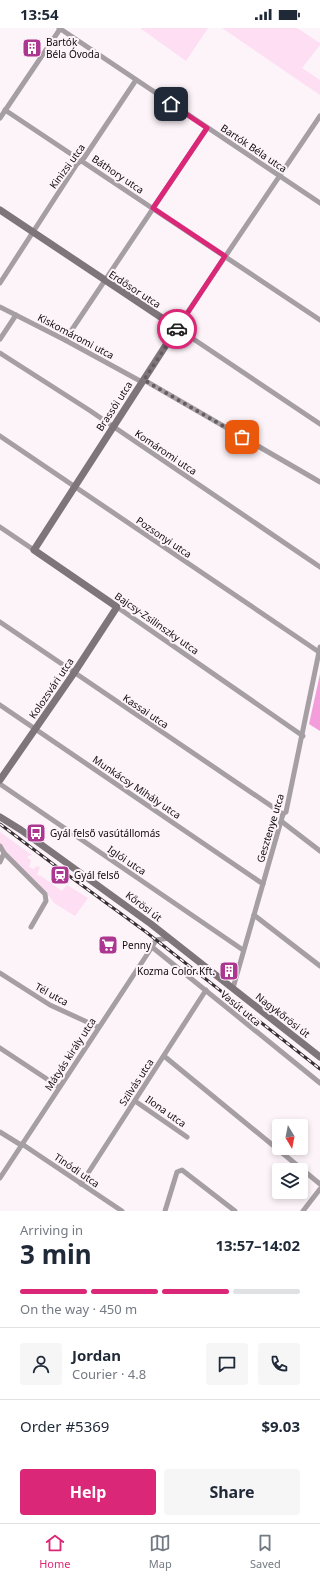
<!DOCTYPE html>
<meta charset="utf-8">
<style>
body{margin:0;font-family:"Noto Sans",sans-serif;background:#f6f6f7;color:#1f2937;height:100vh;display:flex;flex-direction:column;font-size:15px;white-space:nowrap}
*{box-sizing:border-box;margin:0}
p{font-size:13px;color:#747a83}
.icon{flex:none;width:22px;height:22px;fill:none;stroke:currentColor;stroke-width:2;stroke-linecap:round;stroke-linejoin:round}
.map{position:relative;height:1183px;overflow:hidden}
.details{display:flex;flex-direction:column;background:#fff;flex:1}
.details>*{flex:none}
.needle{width:26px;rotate:170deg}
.tools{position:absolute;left:272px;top:1091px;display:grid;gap:8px}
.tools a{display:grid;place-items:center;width:36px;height:36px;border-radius:4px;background:#fff;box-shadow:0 2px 6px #0003;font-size:20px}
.pin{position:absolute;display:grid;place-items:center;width:34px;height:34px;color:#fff;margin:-17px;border-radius:8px;box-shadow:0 2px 6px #0006}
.courier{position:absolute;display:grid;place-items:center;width:40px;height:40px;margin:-20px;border:3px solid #db2777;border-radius:50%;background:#fff;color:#222;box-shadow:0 1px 5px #0007}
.summary em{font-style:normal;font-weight:700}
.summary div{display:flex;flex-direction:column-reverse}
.summary{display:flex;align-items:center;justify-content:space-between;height:68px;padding:0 20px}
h1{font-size:26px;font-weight:700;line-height:30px}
.bar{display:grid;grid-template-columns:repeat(4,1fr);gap:6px 4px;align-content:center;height:48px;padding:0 20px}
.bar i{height:5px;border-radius:3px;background:#e0e1e3}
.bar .current{background:#db2777}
.bar p{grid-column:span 4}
.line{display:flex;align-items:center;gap:10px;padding:0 20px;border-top:1px solid #e0e1e3}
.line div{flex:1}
.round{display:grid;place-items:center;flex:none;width:42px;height:42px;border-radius:4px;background:#f6f6f7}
.primary-button{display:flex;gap:8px;margin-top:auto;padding:8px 20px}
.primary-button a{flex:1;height:46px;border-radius:4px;background:#db2777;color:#fff;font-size:16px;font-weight:700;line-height:46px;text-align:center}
.primary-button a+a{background:#f6f6f7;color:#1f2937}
.status{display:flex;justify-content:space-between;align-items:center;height:28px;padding:0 20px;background:#fff;direction:ltr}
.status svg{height:11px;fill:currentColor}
.dock{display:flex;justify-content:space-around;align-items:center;height:56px;border-top:1px solid #e0e1e3;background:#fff;font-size:11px;color:#747a83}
.dock a{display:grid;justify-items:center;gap:2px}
.dock .current{color:#db2777}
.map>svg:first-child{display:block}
.green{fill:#fddef3}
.forest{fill:#f49ddb}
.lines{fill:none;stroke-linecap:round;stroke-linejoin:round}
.street{stroke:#a59fa3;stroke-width:5}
.secondary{stroke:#7e757b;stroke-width:7}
.rail-casing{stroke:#352f33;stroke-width:3}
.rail{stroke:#fdf4fa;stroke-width:1.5;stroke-dasharray:4.5;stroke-linecap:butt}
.done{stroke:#635d61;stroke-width:4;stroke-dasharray:0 7.2}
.route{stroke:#db2777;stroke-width:5}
.labels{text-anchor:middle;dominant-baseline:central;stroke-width:4;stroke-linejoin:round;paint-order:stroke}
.poi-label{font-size:10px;fill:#100b0e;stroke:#fdf4fa;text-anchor:start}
.street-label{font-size:10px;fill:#100b0e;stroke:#fdf4fa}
</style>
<div class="status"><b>13:54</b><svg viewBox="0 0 49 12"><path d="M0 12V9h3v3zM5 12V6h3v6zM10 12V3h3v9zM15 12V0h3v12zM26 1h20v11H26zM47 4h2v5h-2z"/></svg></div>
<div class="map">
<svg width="320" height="1183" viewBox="0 0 320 1183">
<rect width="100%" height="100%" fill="#fdf4fa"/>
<g class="green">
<path d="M140,0H208L186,33Z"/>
<path d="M222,0H297L320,15V17L302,40L320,52V67Z"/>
<path d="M0,804L32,827L27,829L31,832L29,839L34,841L36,838L40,839L37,847L41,848L62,863L67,857L88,870L75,888L54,875L46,864L8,827L0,816Z"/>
</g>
<path class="forest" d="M320,646V703L309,696Z"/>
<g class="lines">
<g class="street">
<path d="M59,0L320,175"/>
<path d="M5,82L320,292"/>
<path d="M320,88L177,300L320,396"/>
<path d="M0,90L60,1"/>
<path d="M0,255L77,136L84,130L136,52"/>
<path d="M0,279L65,312L142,354"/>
<path d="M0,311L16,287"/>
<path d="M65,312L207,100"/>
<path d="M0,325L89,382L320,539"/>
<path d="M144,352L320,454"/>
<path d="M0,408L319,624"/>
<path d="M0,499L34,522"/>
<path d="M117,579L303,708"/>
<path d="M0,594L283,786"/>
<path d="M0,677L263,856"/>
<path d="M0,756L243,922"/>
<path d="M281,793L320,823"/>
<path d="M0,818L4,825L0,834"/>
<path d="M4,825L45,866L46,873L31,899"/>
<path d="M254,887L320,938"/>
<path d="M152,919L320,1055"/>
<path d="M0,945L50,977L98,999"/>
<path d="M233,960L283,786L286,784L320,619"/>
<path d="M0,1020L59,1059"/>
<path d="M164,1028L320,1156"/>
<path d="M135,1073L187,1109"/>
<path d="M0,1104L21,1117"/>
<path d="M22,1116L122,1183"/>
<path d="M0,1150L152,919L156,912L169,910"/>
<path d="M81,1156L206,962"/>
<path d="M165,1183L177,1144L182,1142L235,1183"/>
<path d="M303,1183L320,1161"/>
</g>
<g class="secondary">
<path d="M0,182L177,300L34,522L117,579L74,645L0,752"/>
<path d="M0,789L21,802L151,896L320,1029"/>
</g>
<defs>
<path id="rail" d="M0,796L61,842L146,904L320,1041"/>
</defs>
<use href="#rail" class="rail-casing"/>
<use href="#rail" class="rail"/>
</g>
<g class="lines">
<path class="done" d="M177,301L144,352L242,409"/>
<path class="route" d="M171,76L207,100L153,180L225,228L177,301"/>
</g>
<defs>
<symbol id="building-square" viewBox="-11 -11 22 22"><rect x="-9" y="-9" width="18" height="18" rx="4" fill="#ab3790" stroke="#fdf4fa"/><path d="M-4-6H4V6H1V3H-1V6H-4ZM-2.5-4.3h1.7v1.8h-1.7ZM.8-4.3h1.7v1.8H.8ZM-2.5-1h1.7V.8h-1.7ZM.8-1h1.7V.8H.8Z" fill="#fff"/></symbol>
<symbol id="bus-square" viewBox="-11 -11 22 22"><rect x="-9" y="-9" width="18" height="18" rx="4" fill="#ab3790" stroke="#fdf4fa"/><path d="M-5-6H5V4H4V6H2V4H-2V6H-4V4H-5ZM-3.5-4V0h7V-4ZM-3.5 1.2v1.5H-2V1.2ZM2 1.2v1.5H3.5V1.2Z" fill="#fff"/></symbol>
<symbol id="station-square" viewBox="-11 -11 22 22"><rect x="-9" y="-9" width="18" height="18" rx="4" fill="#ab3790" stroke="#fdf4fa"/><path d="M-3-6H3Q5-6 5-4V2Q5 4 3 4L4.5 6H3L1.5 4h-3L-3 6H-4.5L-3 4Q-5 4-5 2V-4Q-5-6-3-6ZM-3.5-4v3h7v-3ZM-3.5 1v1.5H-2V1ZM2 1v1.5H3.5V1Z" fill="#fff"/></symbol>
<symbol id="supermarket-square" viewBox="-11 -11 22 22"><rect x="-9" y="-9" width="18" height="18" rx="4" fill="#ab3790" stroke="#fdf4fa"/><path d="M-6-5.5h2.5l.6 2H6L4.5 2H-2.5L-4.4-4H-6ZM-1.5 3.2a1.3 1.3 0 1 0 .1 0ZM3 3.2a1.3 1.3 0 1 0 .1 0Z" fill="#fff"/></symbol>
</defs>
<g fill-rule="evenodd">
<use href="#building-square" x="21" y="9" width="22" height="22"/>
<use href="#bus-square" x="25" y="794" width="22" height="22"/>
<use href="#station-square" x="49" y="836" width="22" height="22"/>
<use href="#supermarket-square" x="97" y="906" width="22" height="22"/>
<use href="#building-square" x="218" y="932" width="22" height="22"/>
</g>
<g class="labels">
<g class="poi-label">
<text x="46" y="14">Bartók<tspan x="46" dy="12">Béla Óvoda</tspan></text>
<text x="50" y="805">Gyál felső vasútállomás</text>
<text x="74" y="847">Gyál felső</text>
<text x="122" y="917">Penny</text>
<text x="215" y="943" text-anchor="end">Kozma Color Kft.</text>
</g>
<g class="street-label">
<text transform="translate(254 120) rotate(34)">Bartók Béla utca</text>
<text transform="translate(67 138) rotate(-54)">Kinizsi utca</text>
<text transform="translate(118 146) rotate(34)">Báthory utca</text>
<text transform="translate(135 261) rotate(33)">Erdősor utca</text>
<text transform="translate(76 308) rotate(28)">Kiskomáromi utca</text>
<text transform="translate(114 378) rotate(-57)">Brassói utca</text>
<text transform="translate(166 424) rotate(34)">Komáromi utca</text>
<text transform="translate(164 509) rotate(34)">Pozsonyi utca</text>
<text transform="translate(157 595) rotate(35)">Bajcsy-Zsilinszky utca</text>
<text transform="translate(51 660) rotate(-56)">Kolozsvári utca</text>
<text transform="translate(146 683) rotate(34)">Kassai utca</text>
<text transform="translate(137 759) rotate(34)">Munkácsy Mihály utca</text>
<text transform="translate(270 800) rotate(-73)">Gesztenye utca</text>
<text transform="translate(127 832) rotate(34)">Iglói utca</text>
<text transform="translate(144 878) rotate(37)">Kőrösi út</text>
<text transform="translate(52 966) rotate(29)">Tél utca</text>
<text transform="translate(241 980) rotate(40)">Vasút utca</text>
<text transform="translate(283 987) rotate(38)">Nagykőrösi út</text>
<text transform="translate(70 1026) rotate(-57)">Mátyás király utca</text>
<text transform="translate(136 1054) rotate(-57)">Szilvás utca</text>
<text transform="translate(166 1083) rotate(35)">Ilona utca</text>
<text transform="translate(77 1142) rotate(34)">Tinódi utca</text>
</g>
</g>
</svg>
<div class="tools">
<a><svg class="needle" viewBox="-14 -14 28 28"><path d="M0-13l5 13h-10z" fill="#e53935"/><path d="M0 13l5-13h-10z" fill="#747a83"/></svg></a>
<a><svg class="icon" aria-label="layers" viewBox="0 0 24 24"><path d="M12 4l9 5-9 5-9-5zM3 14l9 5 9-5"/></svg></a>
</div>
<div class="pin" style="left:242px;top:409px;background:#ea580c"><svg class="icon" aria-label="bag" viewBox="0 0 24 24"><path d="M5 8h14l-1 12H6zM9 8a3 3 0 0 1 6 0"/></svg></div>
<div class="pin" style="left:171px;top:76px;background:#1f2937"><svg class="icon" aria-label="home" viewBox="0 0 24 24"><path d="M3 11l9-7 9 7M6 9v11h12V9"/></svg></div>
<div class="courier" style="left:177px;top:301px"><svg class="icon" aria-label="car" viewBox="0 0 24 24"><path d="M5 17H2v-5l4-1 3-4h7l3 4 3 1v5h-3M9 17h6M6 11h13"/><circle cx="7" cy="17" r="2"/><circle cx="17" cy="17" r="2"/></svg></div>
</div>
<section class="details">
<div class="summary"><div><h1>3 min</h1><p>Arriving in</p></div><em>13:57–14:02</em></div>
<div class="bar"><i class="current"></i><i class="current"></i><i class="current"></i><i></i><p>On the way · 450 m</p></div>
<div class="line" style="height:72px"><a class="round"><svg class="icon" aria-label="person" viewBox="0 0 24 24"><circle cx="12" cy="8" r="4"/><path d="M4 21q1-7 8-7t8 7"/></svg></a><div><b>Jordan</b><p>Courier · 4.8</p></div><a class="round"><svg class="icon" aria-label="chat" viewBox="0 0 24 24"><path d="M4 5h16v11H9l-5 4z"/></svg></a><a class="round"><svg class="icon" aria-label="phone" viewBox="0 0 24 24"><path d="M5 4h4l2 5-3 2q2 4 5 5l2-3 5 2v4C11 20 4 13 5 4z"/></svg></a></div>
<div class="line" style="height:52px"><div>Order #5369</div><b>$9.03</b></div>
<div class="primary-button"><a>Help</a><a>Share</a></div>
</section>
<nav class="dock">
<a class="current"><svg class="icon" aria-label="home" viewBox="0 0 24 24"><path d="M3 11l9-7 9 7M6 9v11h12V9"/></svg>Home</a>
<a><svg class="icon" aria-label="map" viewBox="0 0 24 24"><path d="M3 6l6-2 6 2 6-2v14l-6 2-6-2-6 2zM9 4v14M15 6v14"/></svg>Map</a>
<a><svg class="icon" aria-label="saved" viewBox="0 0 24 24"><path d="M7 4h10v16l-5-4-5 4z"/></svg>Saved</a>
</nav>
